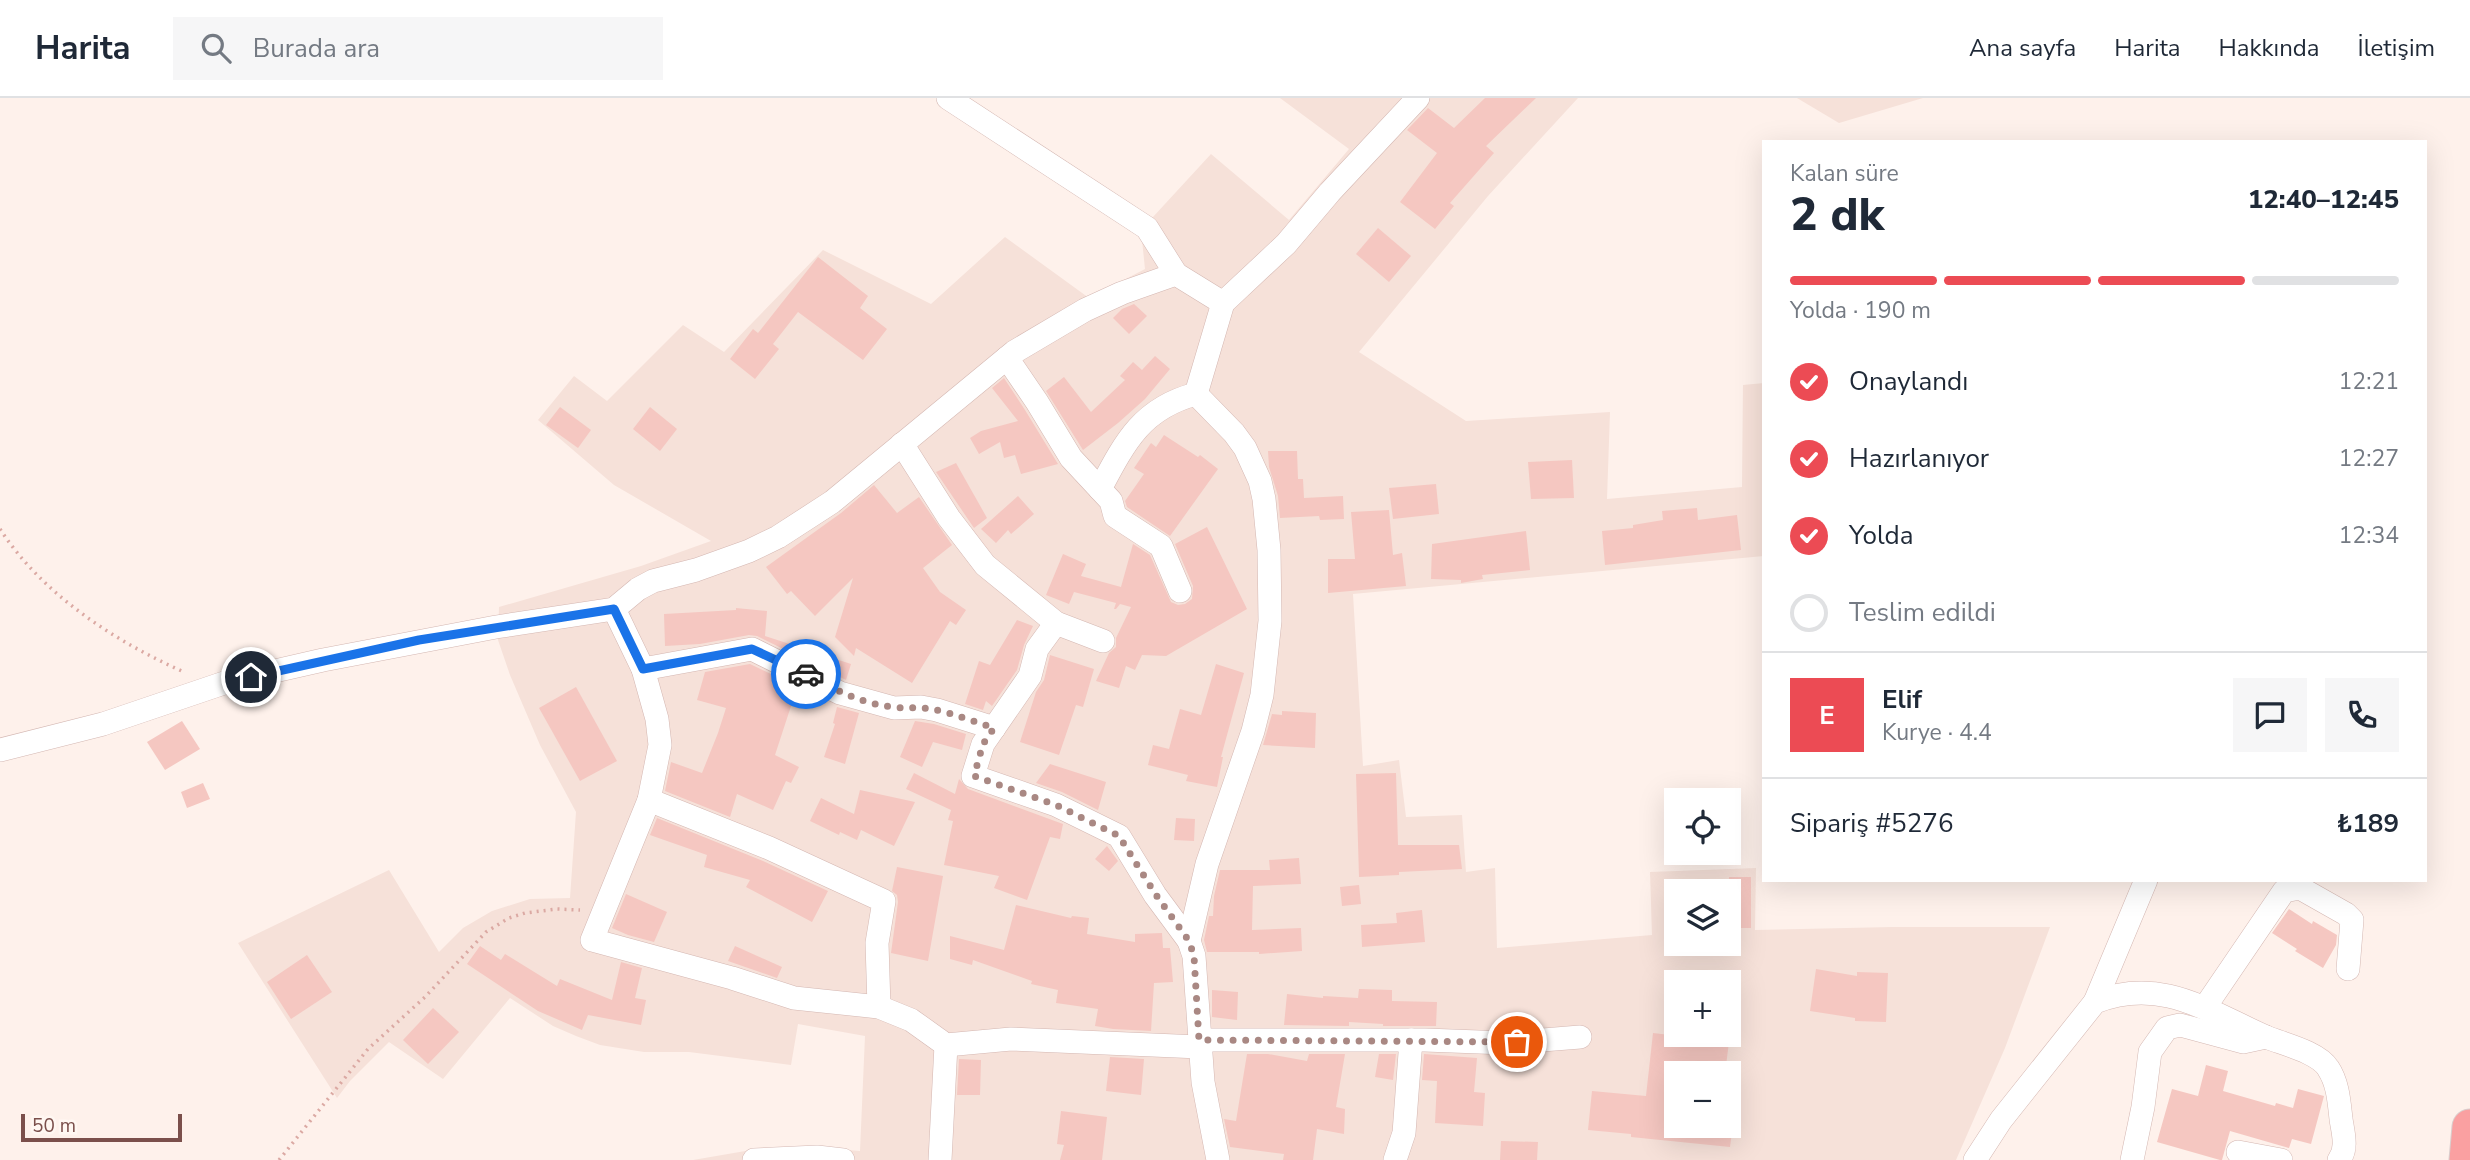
<!DOCTYPE html>
<html lang="tr">
<meta charset="utf-8">
<style>
body{margin:0;font-family:"Nunito Sans",sans-serif;background:#f6f6f7;color:#1f2937;height:100vh;display:flex;flex-direction:column;font-size:26px;white-space:nowrap}
*{box-sizing:border-box;margin:0}
p{font-size:23px;color:#747a83}
.icon{flex:none;width:38px;height:38px;fill:none;stroke:currentColor;stroke-width:2;stroke-linecap:round;stroke-linejoin:round}
.map{position:relative;flex:1;overflow:hidden}
.panel{position:absolute;left:1762px;top:42px;width:665px;height:742px;display:flex;flex-direction:column;background:#fff;border-radius:0px;box-shadow:0 7px 28px #0002}
.panel>*{flex:none}
.fabs{position:absolute;left:1664px;top:690px;display:grid;gap:14px}
.fabs a{display:grid;place-items:center;width:77px;height:77px;border-radius:0px;background:#fff;box-shadow:0 7px 28px #0002;font-size:35px}
.scale{position:absolute;left:21px;bottom:18px;width:161px;box-sizing:border-box;padding-left:7px;border:4px solid #7b4f4b;border-top:0;font-size:19px;line-height:24px;white-space:nowrap;color:#7b4f4b;-webkit-text-stroke:5px #fff7f2;paint-order:stroke}
.pin{position:absolute;display:grid;place-items:center;width:60px;height:60px;color:#fff;margin:-30px;border:4px solid #fff;border-radius:50%;box-shadow:0 2px 7px #0007}
.courier{position:absolute;display:grid;place-items:center;width:70px;height:70px;margin:-35px;border:5px solid #1a73e8;border-radius:50%;background:#fff;color:#222;box-shadow:0 2px 9px #0007}
.summary em{font-style:normal;font-weight:800}
.summary div{display:flex;flex-direction:column-reverse}
.summary{display:flex;align-items:center;justify-content:space-between;height:119px;padding:0 28px}
h1{font-size:46px;font-weight:800;line-height:52px}
.bar{display:grid;grid-template-columns:repeat(4,1fr);gap:10px 7px;align-content:center;height:84px;padding:0 28px}
.bar i{height:9px;border-radius:5px;background:#e0e1e3}
.bar .on{background:#ec4b54}
.bar p{grid-column:span 4}
.line{display:flex;align-items:center;gap:18px;padding:0 28px;border-top:2px solid #e0e1e3}
.line div{flex:1}
.round{display:grid;place-items:center;flex:none;width:74px;height:74px;border-radius:0px;background:#f6f6f7}
ol{padding:0 28px;list-style:none}
li{display:flex;align-items:center;gap:21px;height:77px}
li p{margin-inline-start:auto}
li .icon{padding:7px;border-radius:50%;background:#ec4b54;color:#fff;stroke-width:4}
li:last-child{color:#747a83}
li i{width:38px;height:38px;border:4px solid #e0e1e3;border-radius:50%}
header{display:flex;align-items:center;gap:42px;box-sizing:border-box;height:98px;padding:0 35px;background:#fff;border-bottom:2px solid #e0e1e3}
header strong{font-size:33px}
nav{display:flex;gap:38px;margin-inline-start:auto;font-size:24px}
.search{width:490px;height:63px;background:#f6f6f7;display:flex;align-items:center;gap:18px;box-sizing:border-box;padding:0 24px;border-radius:0px;color:#747a83;font-size:26px}
.map>svg:first-child{display:block}
.residential{fill:#f6e1d9;fill-rule:evenodd}
.building{fill:#f5c7c1}
.lines{fill:none;stroke-linecap:round;stroke-linejoin:round}
.minor-casing{stroke:#d4b7b2;stroke-width:24}
.highway-casing{stroke:#dacecd;stroke-width:37}
.path{stroke:#dba9a3;stroke-width:3.5;stroke-dasharray:2 5;stroke-linecap:butt}
.minor{stroke:#fff;stroke-width:23}
.highway{stroke:#faa0a1;stroke-width:35}
.done{stroke:#a98883;stroke-width:7;stroke-dasharray:0 12.6}
.route{stroke:#1a73e8;stroke-width:9}
</style>
<header>
<strong>Harita</strong>
<div class="search"><svg class="icon" aria-label="search" viewBox="0 0 24 24"><circle cx="10" cy="10" r="6"/><path d="M15 15l6 6"/></svg>Burada ara</div>
<nav><a>Ana sayfa</a><a>Harita</a><a>Hakkında</a><a>İletişim</a></nav>
</header>
<div class="map">
<svg width="2470" height="1062" viewBox="0 0 2470 1062">
<rect width="100%" height="100%" fill="#fef1eb"/>
<g class="residential">
<path d="M1280,0H1578L1488,98L1359,254L1466,323L1610,314L1607,401L1742,389L1743,287L1764,285V458L1353,496L1363,668L1399,662L1406,719L1462,717L1466,774L1495,770L1497,850L1652,837L1650,774L1756,770L1755,832L1892,829H2050L2005,950L1956,1062H693L757,1051L824,1050L860,1053L865,938L798,926L791,967L689,954H644L600,947L576,938L553,928L510,900L443,981L389,944L350,983L337,1000L238,845L389,772L439,854L463,830L492,813L530,801L570,800L576,714L540,647L510,577L498,542L499,509L641,468L711,443L614,387L538,322L574,278L607,303L683,227L724,254L823,152L931,206L1005,139L1089,200L1145,171L1141,132L1211,56L1289,122L1349,51ZM1676,793H1729V845H1676ZM1676,884H1729V936H1676ZM1676,975H1729V1027H1676Z"/>
<path d="M1797,0H1923L1839,25Z"/>
</g>
<g class="building">
<path d="M1485,0H1536L1486,48L1494,55L1450,105L1454,108L1435,131L1400,104L1437,55L1407,32L1428,10L1454,30Z"/>
<path d="M1378,130L1411,158L1389,184L1356,156Z"/>
<path d="M818,159L868,198L860,210L887,231L863,262L798,214L773,246L779,251L755,281L730,261L753,231L758,235Z"/>
<path d="M1134,206L1147,218L1129,236L1113,220L1122,211Z"/>
<path d="M1155,258L1170,271L1145,301L1118,325L1083,352L1046,293L1064,279L1091,314L1125,282L1120,278L1133,264L1142,272Z"/>
<path d="M1004,280L1025,312L1058,366L1021,376L1015,357L1004,360L1000,344L979,356L970,340L981,333L1018,323L992,290Z"/>
<path d="M560,309L591,332L578,350L546,327Z"/>
<path d="M650,309L677,331L660,353L633,331Z"/>
<path d="M1164,337L1198,359L1200,357L1218,371L1170,438L1127,409L1125,403L1144,376L1134,370L1151,345L1156,349Z"/>
<path d="M1268,353H1297L1298,381H1303L1304,400L1343,398L1344,421L1320,422L1319,418L1280,420L1278,398L1269,369Z"/>
<path d="M1572,362L1574,400L1531,401L1528,364Z"/>
<path d="M956,365L987,420L974,430L936,374Z"/>
<path d="M1436,386L1439,416L1393,421L1389,390Z"/>
<path d="M874,387L897,415L919,399L952,447L923,470L940,494L966,512L956,527L950,523L912,585L856,550L854,558L835,539L853,480L815,518L791,493L787,496L766,469L841,415Z"/>
<path d="M1018,398L1034,416L1011,436L1008,432L996,445L981,431Z"/>
<path d="M1697,410L1698,422L1737,417L1741,452L1605,467L1602,433L1633,430V427L1663,422L1662,413Z"/>
<path d="M1389,412L1393,457L1402,455L1406,488L1328,495V461H1355L1351,414Z"/>
<path d="M1207,429L1247,511L1166,558L1142,557L1135,572L1126,568L1119,590L1096,583L1109,555L1116,549V540L1131,509L1120,506L1116,511H1114L1116,505L1074,494L1069,506L1046,497L1063,456L1086,466L1081,478L1121,489L1133,446L1150,457L1171,504L1178,507L1185,506L1192,501L1193,488L1175,446Z"/>
<path d="M1526,433L1530,472L1482,477L1483,481L1461,485V482L1431,481L1432,446Z"/>
<path d="M736,510L767,513L765,538L851,566L846,582L757,538L749,537L700,546L665,548L664,516L736,512Z"/>
<path d="M1017,522L1033,528L1024,547L1017,572L992,608L986,603L983,612L965,606L979,563L990,567Z"/>
<path d="M1050,557L1094,571L1083,609L1076,607L1059,657L1020,644L1036,594L1044,582Z"/>
<path d="M750,566L794,587L790,605H792L775,657L799,669L791,685L786,683L773,712L737,696L730,719L665,693L671,664L702,675L718,635L726,610L697,602L705,574Z"/>
<path d="M1216,566L1244,575L1221,659H1223L1217,689L1186,683L1188,677L1148,667L1153,647L1169,651L1180,611L1201,617Z"/>
<path d="M576,589L617,663L580,683L539,610Z"/>
<path d="M837,609L859,615L845,666L824,659L835,626L833,625Z"/>
<path d="M1282,613L1316,615L1315,650L1263,647L1272,616L1282,617Z"/>
<path d="M182,623L200,651L165,672L147,644Z"/>
<path d="M915,623L934,626L966,636L962,652L933,644L922,669L900,659Z"/>
<path d="M1050,666L1106,684L1098,712L1062,694L1036,685Z"/>
<path d="M914,675L955,696L959,681L968,691L1063,726L1060,741L1050,739L1027,802L994,790L999,778L944,767L953,723L948,722L951,712L906,691Z"/>
<path d="M1396,675L1398,747H1459L1462,771L1399,774V777L1359,779L1356,676Z"/>
<path d="M203,685L210,701L187,710L181,694Z"/>
<path d="M860,692L915,704L894,748L861,732L857,742L840,734L839,737L810,723L821,700L854,716Z"/>
<path d="M657,720L763,763L828,793L812,824L746,789L750,782L704,769L707,757L650,737Z"/>
<path d="M1176,720L1195,721L1194,743L1174,742Z"/>
<path d="M1107,748L1118,763L1109,773L1095,761Z"/>
<path d="M1299,760L1301,786L1253,788L1252,832L1301,830L1302,853L1259,856V854H1207L1204,842L1209,818H1213L1214,798L1220,772H1270L1269,762Z"/>
<path d="M897,769L943,778L928,863L891,855L898,804L897,797L892,793Z"/>
<rect x="1729" y="779" width="22" height="51"/>
<path d="M1359,787L1361,806L1342,808L1340,789Z"/>
<path d="M626,796L667,814L654,844L628,837L612,830Z"/>
<path d="M1016,807L1071,820L1072,818L1089,820L1087,836L1135,844V836L1162,835L1163,850H1170L1173,884L1154,885L1151,933L1113,931L1095,928L1098,911L1056,905L1058,892L1031,886L1032,883L973,862L972,867L950,861V838L1004,852Z"/>
<path d="M2289,811L2312,826L2313,823L2337,837L2336,847L2323,870L2295,853L2297,851L2272,835Z"/>
<path d="M1422,812L1425,844L1362,849L1361,827L1397,825L1396,815Z"/>
<path d="M480,848L501,862L505,856L557,888L560,881L612,902L621,864L642,870L635,900L646,902L641,927L588,917L582,932L538,913L467,866Z"/>
<path d="M735,848L782,869L777,880L728,863Z"/>
<path d="M307,857L332,894L291,921L267,884Z"/>
<path d="M1816,871L1857,878V874L1888,875L1886,924L1855,923V920L1810,913Z"/>
<path d="M1359,891L1392,892V903L1437,904L1436,928H1383V926L1349,924V928L1284,927L1287,896L1323,900V898L1358,900Z"/>
<path d="M1212,892L1238,894L1237,922L1212,919Z"/>
<path d="M433,910L459,934L428,966L403,942Z"/>
<path d="M1653,935L1729,944L1725,975H1676V1027H1733L1730,1049L1631,1039V1036L1588,1032L1592,993L1646,998Z"/>
<path d="M1247,956H1268L1307,963L1309,956H1345L1336,1009L1345,1011L1344,1036L1317,1031L1313,1062H1283L1284,1056L1230,1049L1224,1021L1236,1023Z"/>
<path d="M1379,956H1396L1393,982L1375,979Z"/>
<path d="M1424,956L1477,960L1474,994L1485,995L1483,1028L1435,1025L1437,983L1422,982Z"/>
<path d="M1110,959L1144,961L1141,997L1106,993Z"/>
<path d="M959,961L981,962L980,997H957Z"/>
<path d="M2206,967L2228,973L2223,993L2275,1008L2276,1005L2293,1010L2298,991L2324,998L2311,1046L2292,1041L2289,1050L2230,1033L2222,1062H2220L2157,1044L2172,991L2198,998Z"/>
<path d="M1061,1013L1107,1019L1102,1062H1060L1064,1047L1057,1046Z"/>
<path d="M1501,1043L1538,1044L1537,1062H1500Z"/>
</g>
<g class="lines">
<defs>
<g id="minor">
<path d="M948,0L1147,130L1176,176"/>
<path d="M1007,260L1037,304L1071,360L1111,403L1115,418L1161,448L1180,493"/>
<path d="M1196,296L1234,335L1245,350L1260,383L1264,401L1269,452L1270,523L1262,597L1253,633L1207,766L1189,843L1194,858L1203,984L1218,1062"/>
<path d="M1196,296L1223,205L1286,146L1330,94L1418,0"/>
<path d="M902,346L949,420L985,467L1056,525L1103,543"/>
<path d="M1100,391C1125,344 1142,310 1196,296"/>
<path d="M614,511L643,571L657,621L660,647L649,702L592,842L732,880L794,900L879,909L911,922L946,947L1011,941L1200,949"/>
<path d="M1056,525L1037,551L1030,578L983,646L973,678L1056,707L1119,738L1155,797L1189,843"/>
<path d="M643,571L752,551L840,595L894,610L921,609L937,612L994,630"/>
<path d="M0,652L103,626L227,584L323,562L496,529L614,511L638,491L653,483L696,472L749,453L778,439L832,404L1014,254L1085,212L1122,195L1176,176L1223,205"/>
<path d="M649,702L769,750L884,803L877,845L879,909"/>
<path d="M2095,904L2146,782"/>
<path d="M2205,909L2284,793L2300,790L2346,816L2352,822L2348,871"/>
<path d="M1199,942H1425L1506,945L1580,939"/>
<path d="M2238,1054L2281,1062"/>
<path d="M754,1062L817,1059L843,1062"/>
<path d="M940,1062L946,947"/>
<path d="M1395,1062L1404,1035L1411,942"/>
<path d="M1975,1062L2001,1022L2095,904C2161,878 2207,913 2266,939C2283,946 2318,954 2328,970C2338,985 2339,1003 2341,1021C2343,1035 2348,1050 2339,1062"/>
<path d="M2132,1062L2143,1009L2150,954L2167,930L2180,927L2243,944L2266,939"/>
</g>
<path id="highway" d="M2467,1062L2470,1029"/>
</defs>
<use href="#minor" class="minor-casing"/>
<use href="#highway" class="highway-casing"/>
<g class="path">
<path d="M0,431C42,496 114,543 184,574"/>
<path d="M279,1062L368,951L425,899L486,834L509,820L525,815L557,811L580,812"/>
</g>
<use href="#minor" class="minor"/>
<use href="#highway" class="highway"/>
</g>
<g class="lines">
<path class="done" d="M806,576C833,591 860,605 892,609C907,611 921,608 936,612C955,616 975,624 994,630L983,646L974,678L1056,707L1119,738L1156,797L1189,843L1194,858L1199,942L1517,944"/>
<path class="route" d="M251,579L419,542L614,511L643,571L752,551L806,576"/>
</g>
</svg>
<div class="fabs">
<a><svg class="icon" aria-label="locate" viewBox="0 0 24 24"><circle cx="12" cy="12" r="6"/><path d="M12 2v4M12 18v4M2 12h4M18 12h4"/></svg></a>
<a><svg class="icon" aria-label="layers" viewBox="0 0 24 24"><path d="M12 4l9 5-9 5-9-5zM3 14l9 5 9-5"/></svg></a>
<a>+</a>
<a>−</a>
</div>
<div class="scale">50 m</div>
<div class="pin" style="left:1517px;top:944px;background:#ea580c"><svg class="icon" aria-label="bag" viewBox="0 0 24 24"><path d="M5 8h14l-1 12H6zM9 8a3 3 0 0 1 6 0"/></svg></div>
<div class="pin" style="left:251px;top:579px;background:#1f2937"><svg class="icon" aria-label="home" viewBox="0 0 24 24"><path d="M3 11l9-7 9 7M6 9v11h12V9"/></svg></div>
<div class="courier" style="left:806px;top:576px"><svg class="icon" aria-label="car" viewBox="0 0 24 24"><path d="M5 17H2v-5l4-1 3-4h7l3 4 3 1v5h-3M9 17h6M6 11h13"/><circle cx="7" cy="17" r="2"/><circle cx="17" cy="17" r="2"/></svg></div>
<section class="panel">
<div class="summary"><div><h1>2 dk</h1><p>Kalan süre</p></div><em>12:40–12:45</em></div>
<div class="bar"><i class="on"></i><i class="on"></i><i class="on"></i><i></i><p>Yolda · 190 m</p></div>
<ol>
<li><svg class="icon" aria-label="check" viewBox="0 0 24 24"><path d="M5 12l5 5 9-10"/></svg>Onaylandı<p>12:21</p></li>
<li><svg class="icon" aria-label="check" viewBox="0 0 24 24"><path d="M5 12l5 5 9-10"/></svg>Hazırlanıyor<p>12:27</p></li>
<li><svg class="icon" aria-label="check" viewBox="0 0 24 24"><path d="M5 12l5 5 9-10"/></svg>Yolda<p>12:34</p></li>
<li><i></i>Teslim edildi</li>
</ol>
<div class="line" style="height:126px"><b class="round" style="background:#ec4b54;color:#fff">E</b><div><b>Elif</b><p>Kurye · 4.4</p></div><a class="round"><svg class="icon" aria-label="chat" viewBox="0 0 24 24"><path d="M4 5h16v11H9l-5 4z"/></svg></a><a class="round"><svg class="icon" aria-label="phone" viewBox="0 0 24 24"><path d="M5 4h4l2 5-3 2q2 4 5 5l2-3 5 2v4C11 20 4 13 5 4z"/></svg></a></div>
<div class="line" style="height:91px"><div>Sipariş #5276</div><b>₺189</b></div>
</section>
</div>
